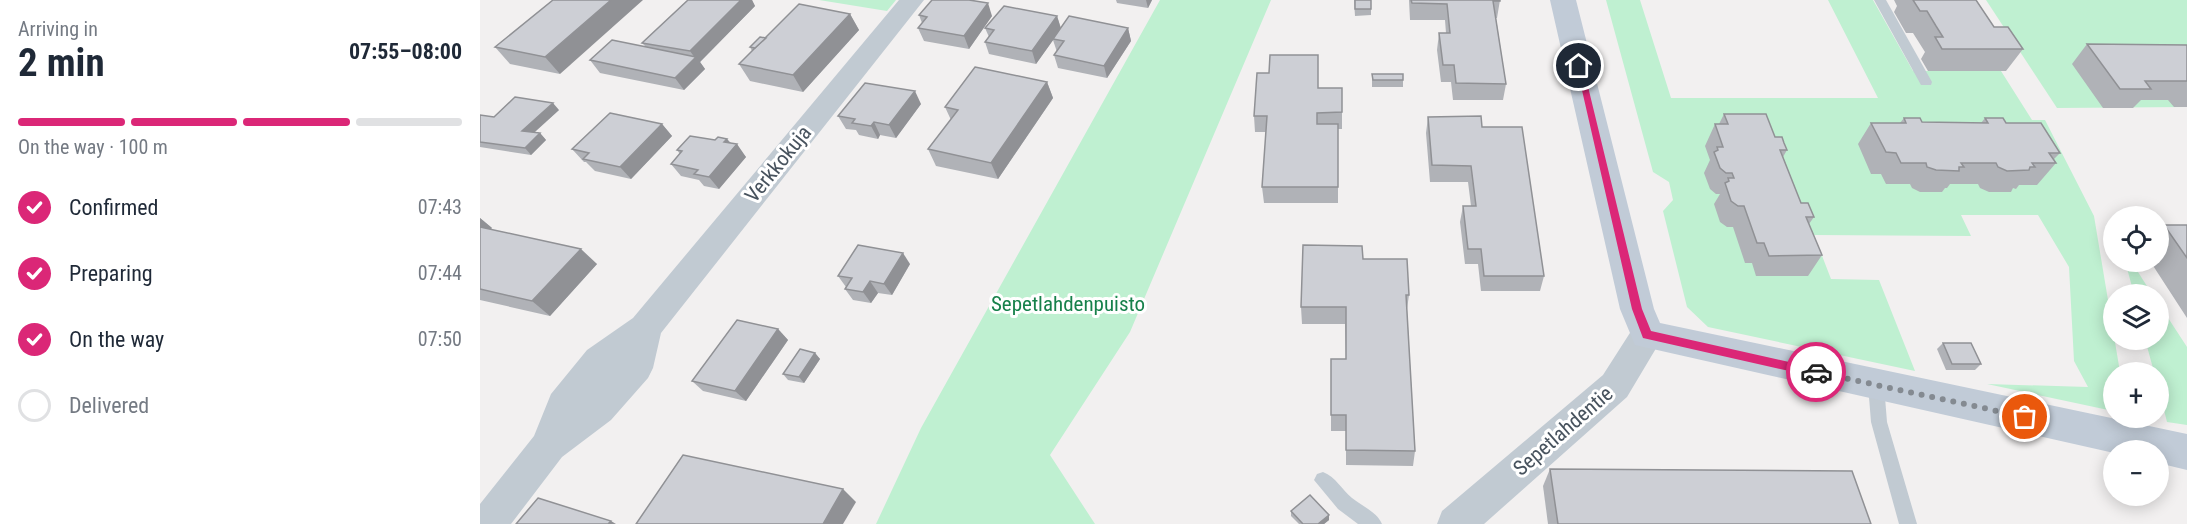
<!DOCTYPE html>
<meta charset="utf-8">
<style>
body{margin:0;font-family:"Roboto Condensed",sans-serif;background:#f6f6f7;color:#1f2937;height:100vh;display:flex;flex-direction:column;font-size:22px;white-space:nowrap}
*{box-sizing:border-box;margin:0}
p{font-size:20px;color:#747a83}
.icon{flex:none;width:33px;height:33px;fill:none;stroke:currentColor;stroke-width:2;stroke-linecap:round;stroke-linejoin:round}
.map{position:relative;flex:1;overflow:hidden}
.panel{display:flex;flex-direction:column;background:#fff;width:480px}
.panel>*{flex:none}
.controls{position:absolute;left:1623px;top:206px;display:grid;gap:12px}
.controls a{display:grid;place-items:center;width:66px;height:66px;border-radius:50%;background:#fff;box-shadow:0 3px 15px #0003;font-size:30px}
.pin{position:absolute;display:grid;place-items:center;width:51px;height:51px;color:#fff;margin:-26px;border:3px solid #fff;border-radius:50%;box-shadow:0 2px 6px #0007}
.courier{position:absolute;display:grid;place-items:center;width:60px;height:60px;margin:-30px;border:4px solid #db2777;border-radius:50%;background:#fff;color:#222;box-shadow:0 2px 8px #0007}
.summary em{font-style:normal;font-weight:700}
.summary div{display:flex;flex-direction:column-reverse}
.summary{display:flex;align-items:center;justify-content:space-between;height:102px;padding:0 18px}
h1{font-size:39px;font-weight:700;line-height:45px}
.bar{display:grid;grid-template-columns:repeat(4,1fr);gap:9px 6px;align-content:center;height:72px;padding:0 18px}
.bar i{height:8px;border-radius:4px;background:#e0e1e3}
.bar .on{background:#db2777}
.bar p{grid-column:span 4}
ol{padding:0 18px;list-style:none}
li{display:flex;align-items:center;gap:18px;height:66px}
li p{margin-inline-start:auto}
li .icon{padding:6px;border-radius:50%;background:#db2777;color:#fff;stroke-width:4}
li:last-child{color:#747a83}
li i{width:33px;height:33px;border:3px solid #e0e1e3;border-radius:50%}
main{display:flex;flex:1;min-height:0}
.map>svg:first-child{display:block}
.green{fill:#bff0d1}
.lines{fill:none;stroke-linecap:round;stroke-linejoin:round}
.lane{fill:#c1cad2;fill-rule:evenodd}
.street{fill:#c1cad2;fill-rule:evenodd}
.secondary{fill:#c1cbd7;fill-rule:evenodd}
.wall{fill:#b0b2b7}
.shaded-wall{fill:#909195}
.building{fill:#cdcfd5;stroke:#909195;stroke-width:1.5}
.route{fill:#db2777}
.done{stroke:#848a91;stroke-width:6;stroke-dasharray:0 10.8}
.labels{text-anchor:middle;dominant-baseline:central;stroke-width:6;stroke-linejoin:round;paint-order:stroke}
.street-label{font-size:21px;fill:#48535e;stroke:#fff}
.park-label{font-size:21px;fill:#17814b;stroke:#fff}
</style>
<main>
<section class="panel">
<div class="summary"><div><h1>2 min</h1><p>Arriving in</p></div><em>07:55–08:00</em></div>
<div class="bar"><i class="on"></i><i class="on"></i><i class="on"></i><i></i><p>On the way · 100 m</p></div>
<ol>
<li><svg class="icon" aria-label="check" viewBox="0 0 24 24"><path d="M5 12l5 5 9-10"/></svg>Confirmed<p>07:43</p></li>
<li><svg class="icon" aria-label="check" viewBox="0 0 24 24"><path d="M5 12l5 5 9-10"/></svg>Preparing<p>07:44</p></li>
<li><svg class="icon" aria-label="check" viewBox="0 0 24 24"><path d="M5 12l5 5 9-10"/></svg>On the way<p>07:50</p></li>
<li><i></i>Delivered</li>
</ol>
</section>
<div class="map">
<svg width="1707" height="524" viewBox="0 0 1707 524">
<rect width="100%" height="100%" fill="#f2f0f0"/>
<g class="green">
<path d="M339,0H416L407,11Z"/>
<path d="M680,0H791L650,332L570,455L615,524H396L441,428Z"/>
<path d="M1126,0H1160L1191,98H1398L1348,0H1393L1433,71H1521L1552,120H1565L1614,216L1640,372H1634L1633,411L1507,384L1608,387L1594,361L1589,267L1558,215H1481L1491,236L1334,235L1351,279L1399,280L1435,371L1228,327L1207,307L1183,211L1193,200L1189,182L1173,172Z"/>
<path d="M1506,0H1707V107L1577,108Z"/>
<path d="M1645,261H1651L1672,294H1654Z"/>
<path d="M1679,304L1707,347V425L1687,422L1679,390L1678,372H1674L1665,339H1678Z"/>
</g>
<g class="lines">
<g class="lane">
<path d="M1394,0H1406L1452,82L1451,85H1441Z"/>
<path d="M1396,378L1402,380L1404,385L1407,422L1437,524H1419L1391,422L1388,385L1390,380Z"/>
<path d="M843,472C856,477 862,490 872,498C882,506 897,512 902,524H878L858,509L834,480L837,474Z"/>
</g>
<g class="street">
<path d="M419,0H444L181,333L173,368L168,378L131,420L82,457L31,524H0V504L54,436L71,394L107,350L153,318Z"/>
<path d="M1167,321L1179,325L1184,335L1147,397L1004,524H957L962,511L1123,375L1155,325Z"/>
</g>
<path class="secondary" d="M1070,0H1096L1174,309L1180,323L1707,434V470L1678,463V450H1634V453L1155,345L1140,309Z"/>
</g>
<g class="wall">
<path d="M73,0L80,74L30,64L15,47Z"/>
<path d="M208,0H272L275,6L220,62L225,69L204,90L120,73L110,60L166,47L162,43Z"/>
<path d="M636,0H672L668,8L637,3Z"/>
<path d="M874,0H891V15L875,16Z"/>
<path d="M929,0H1020L1017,18H1016L1026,84L1023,100H973L971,82H961L957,50L959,33H966L965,20H930Z"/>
<path d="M1414,0H1496L1514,27L1543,49L1526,71H1448L1441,59L1445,52L1433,33H1426L1414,12L1417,6Z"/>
<path d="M370,14L379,30L323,92L270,81L259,64L272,51L270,47L286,38Z"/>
<path d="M439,15L512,16L489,49L444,41L438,28L442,23Z"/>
<path d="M577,16L581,28H648L651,41L627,78L578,68L574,55L577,52L573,40L556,64L509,54L505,42L509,37L505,28Z"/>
<path d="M1607,44L1707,45V107H1694L1688,100H1661L1653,108H1623L1592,64Z"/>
<path d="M892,74L923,80V87H892Z"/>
<path d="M567,82L573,98L518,179L456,166L448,149L471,120L465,107Z"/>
<path d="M838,88H862V129H858V203H784L782,187L786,132H775L774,116Z"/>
<path d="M441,104L416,138L400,135L398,139L379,135L376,130L366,129L358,116Z"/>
<path d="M79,110L55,132L60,133L66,140L51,155L0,147V115L14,117Z"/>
<path d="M1244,114L1295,137L1307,150L1303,157L1321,203L1334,217L1329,224L1342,255L1328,276H1276L1272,263H1265L1253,227H1247L1240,222L1234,204L1240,194H1236L1230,189L1224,173L1230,160L1225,146L1235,124H1239Z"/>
<path d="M948,117L1002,127L1064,276L1060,291H1001L998,264H985L980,222L983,206H991L988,182H950L946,133Z"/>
<path d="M1424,118L1442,122L1501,123L1505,118L1526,123L1580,153L1574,159L1576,163L1557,185H1539L1536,189L1533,188L1531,192H1509L1500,188L1498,184H1470L1467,188H1465L1462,192H1440L1432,188L1430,184H1406L1401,174H1391L1378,144L1391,123H1420Z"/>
<path d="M182,124L192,136L151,179L115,171L106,162H104L92,149Z"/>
<path d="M247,139L251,143L266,157L239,189L224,186L219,180L201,176L191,164L200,154L197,150L235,140Z"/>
<path d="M0,218L12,228L10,229L117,264L70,316L0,300Z"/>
<path d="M1684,225H1707V318L1670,261H1678V230Z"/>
<path d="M883,259L929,295L927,309L935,451L933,466L866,465V431H851V415L866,359L865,324H822L821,307Z"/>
<path d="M430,264L412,295L398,293L391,303L373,300L365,289L366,287L358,276Z"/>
<path d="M298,329L308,340L266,401L223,391L212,381Z"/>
<path d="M1463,343L1501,364L1495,370H1466L1457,349Z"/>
<path d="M335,353L340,359L324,383L308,380L303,374Z"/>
<path d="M1070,469L1391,524H1068L1063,486Z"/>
<path d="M811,511L849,515V520L844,524H819L811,516Z"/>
</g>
<g class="shaded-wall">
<path d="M131,0H163L80,74L65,57Z"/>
<path d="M261,0H272L275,6L220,62L225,69L204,90L195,78L215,58L210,51Z"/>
<path d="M666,0H672L668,8Z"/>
<path d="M508,3L512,16L489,49L484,36Z"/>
<path d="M370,14L379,30L323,92L313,75Z"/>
<path d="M577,16L581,29L556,64L552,51Z"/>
<path d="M648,28L651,41L627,78L624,66Z"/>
<path d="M567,82L573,98L518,179L511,163Z"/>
<path d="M435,91L441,104L416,138L409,125Z"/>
<path d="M73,103L79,110L49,137L42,131Z"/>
<path d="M394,122L400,135L398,139L391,126Z"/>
<path d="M182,124L192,136L151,179L140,167Z"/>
<path d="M60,133L66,140L51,155L45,148Z"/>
<path d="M247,139L254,148L257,144L266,157L239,189L229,177L244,142Z"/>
<path d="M0,218L12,228L0,240Z"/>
<path d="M101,249L117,264L70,316L52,301Z"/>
<path d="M423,253L430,264L412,295L404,284Z"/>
<path d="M390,281L398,293L391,303L383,292Z"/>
<path d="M298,329L308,340L266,401L255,391Z"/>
<path d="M335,353L340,359L324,383L319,377Z"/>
<path d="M363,489L376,502L363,524H343Z"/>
<path d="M849,515V520L844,524H838Z"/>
<path d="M131,521L136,524H128Z"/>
</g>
<g class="building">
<path d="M73,0H131L65,57L15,47Z"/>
<path d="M208,0H261L210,51L162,43Z"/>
<path d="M452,0H489L508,3L484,36L438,28L447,17L439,15Z"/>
<rect x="875" y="0" width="16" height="9"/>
<path d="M931,0H1020V1H1013L1026,84L976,83L974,65H963L959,33H970L967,4L932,3Z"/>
<path d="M1433,0H1496L1514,27H1528L1543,49H1462L1455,37H1463L1456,26L1447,11H1440Z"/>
<path d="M319,4L370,14L313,75L259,64Z"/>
<path d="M524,6L577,16L552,51L505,42L514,30L505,28Z"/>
<path d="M589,16L648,28L624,66L574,55L584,41L573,39Z"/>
<path d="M280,37L286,38L275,48L270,47Z"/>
<path d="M132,40L216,57L195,78L110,60Z"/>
<path d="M1607,44L1707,45V81H1665L1671,89H1640Z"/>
<path d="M790,55H838V88H862V112L837,113V124H858V187H782L787,116H774L777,73H789Z"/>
<path d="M495,67L567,82L511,163L448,149L478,110L465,107Z"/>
<path d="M892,74H923V80H893Z"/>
<path d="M385,83L435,91L409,125L394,122L391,126L372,123L375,119L358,116Z"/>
<path d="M35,97L73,103L42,131L60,133L45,148L0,142V115L14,117Z"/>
<path d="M130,113L182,124L140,167L103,159L109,153L92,149Z"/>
<path d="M1244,114H1286L1295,137H1302L1304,143L1307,150H1300L1321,203H1328L1334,217H1326L1342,255L1289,256L1284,243H1277L1264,206H1258L1251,201L1245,183L1249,181L1248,178H1254L1252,173H1246L1240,168L1234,152L1238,150L1237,147H1243L1235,124H1248Z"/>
<path d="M1001,116L1002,127H1042L1064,276H1004L1001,249H988L983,206H996L991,166L952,165L948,117Z"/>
<path d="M1424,118H1440L1442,122L1508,123L1505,118H1523L1526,123H1561L1580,153H1569L1576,163H1552L1555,167H1550L1549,170L1527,171L1518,167L1516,163H1481L1484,167H1479V171L1456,170L1447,167L1446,163H1421L1416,153L1406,152L1391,123H1426Z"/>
<path d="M210,136L235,140L238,137L247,139L244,142L257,144L229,177L214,174L218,170L191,164L202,151L197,150Z"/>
<path d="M1684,225H1707V258Z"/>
<path d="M0,227L101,249L52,301L0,289Z"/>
<path d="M378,245L423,253L404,284L390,281L383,292L365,289L372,278L358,276Z"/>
<path d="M823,245L882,246L883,259H927L929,295H926L935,451L866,450V415H851V359H866V307H821Z"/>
<path d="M257,320L298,329L255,391L212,381Z"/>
<path d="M1463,343H1491L1501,364H1472Z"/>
<path d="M320,349L335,353L319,377L303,374Z"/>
<path d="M203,455L363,489L343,524H156Z"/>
<path d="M1070,469L1372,471L1391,524H1078Z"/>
<path d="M830,495L849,515L838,524H823L811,511Z"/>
<path d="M58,498L131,521L128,524H36Z"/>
</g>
<path class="route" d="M1096,64L1103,66L1162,309L1171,331L1336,368L1340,369V375L1336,377L1163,338L1152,309Z"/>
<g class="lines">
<path class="done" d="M1336,372L1545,417"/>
</g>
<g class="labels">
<g class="street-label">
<text transform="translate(298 164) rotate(-51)">Verkkokuja</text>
<text transform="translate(1083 431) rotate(-41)">Sepetlahdentie</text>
</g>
<g class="park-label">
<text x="588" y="304">Sepetlahdenpuisto</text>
</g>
</g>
</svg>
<div class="controls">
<a><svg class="icon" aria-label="locate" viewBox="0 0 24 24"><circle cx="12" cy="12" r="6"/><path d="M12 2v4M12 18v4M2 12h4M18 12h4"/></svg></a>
<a><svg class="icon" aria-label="layers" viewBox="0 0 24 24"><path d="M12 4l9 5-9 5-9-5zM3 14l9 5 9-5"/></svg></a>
<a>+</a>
<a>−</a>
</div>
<div class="pin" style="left:1545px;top:417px;background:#ea580c"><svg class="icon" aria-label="bag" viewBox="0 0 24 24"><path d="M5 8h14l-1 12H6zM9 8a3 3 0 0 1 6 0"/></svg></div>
<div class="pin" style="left:1099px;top:66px;background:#1f2937"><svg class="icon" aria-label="home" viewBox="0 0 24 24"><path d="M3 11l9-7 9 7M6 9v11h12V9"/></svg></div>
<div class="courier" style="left:1336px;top:372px"><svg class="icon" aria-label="car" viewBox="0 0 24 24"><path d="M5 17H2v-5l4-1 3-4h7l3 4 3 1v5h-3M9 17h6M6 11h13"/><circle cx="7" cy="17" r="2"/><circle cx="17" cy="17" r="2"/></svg></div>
</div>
</main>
